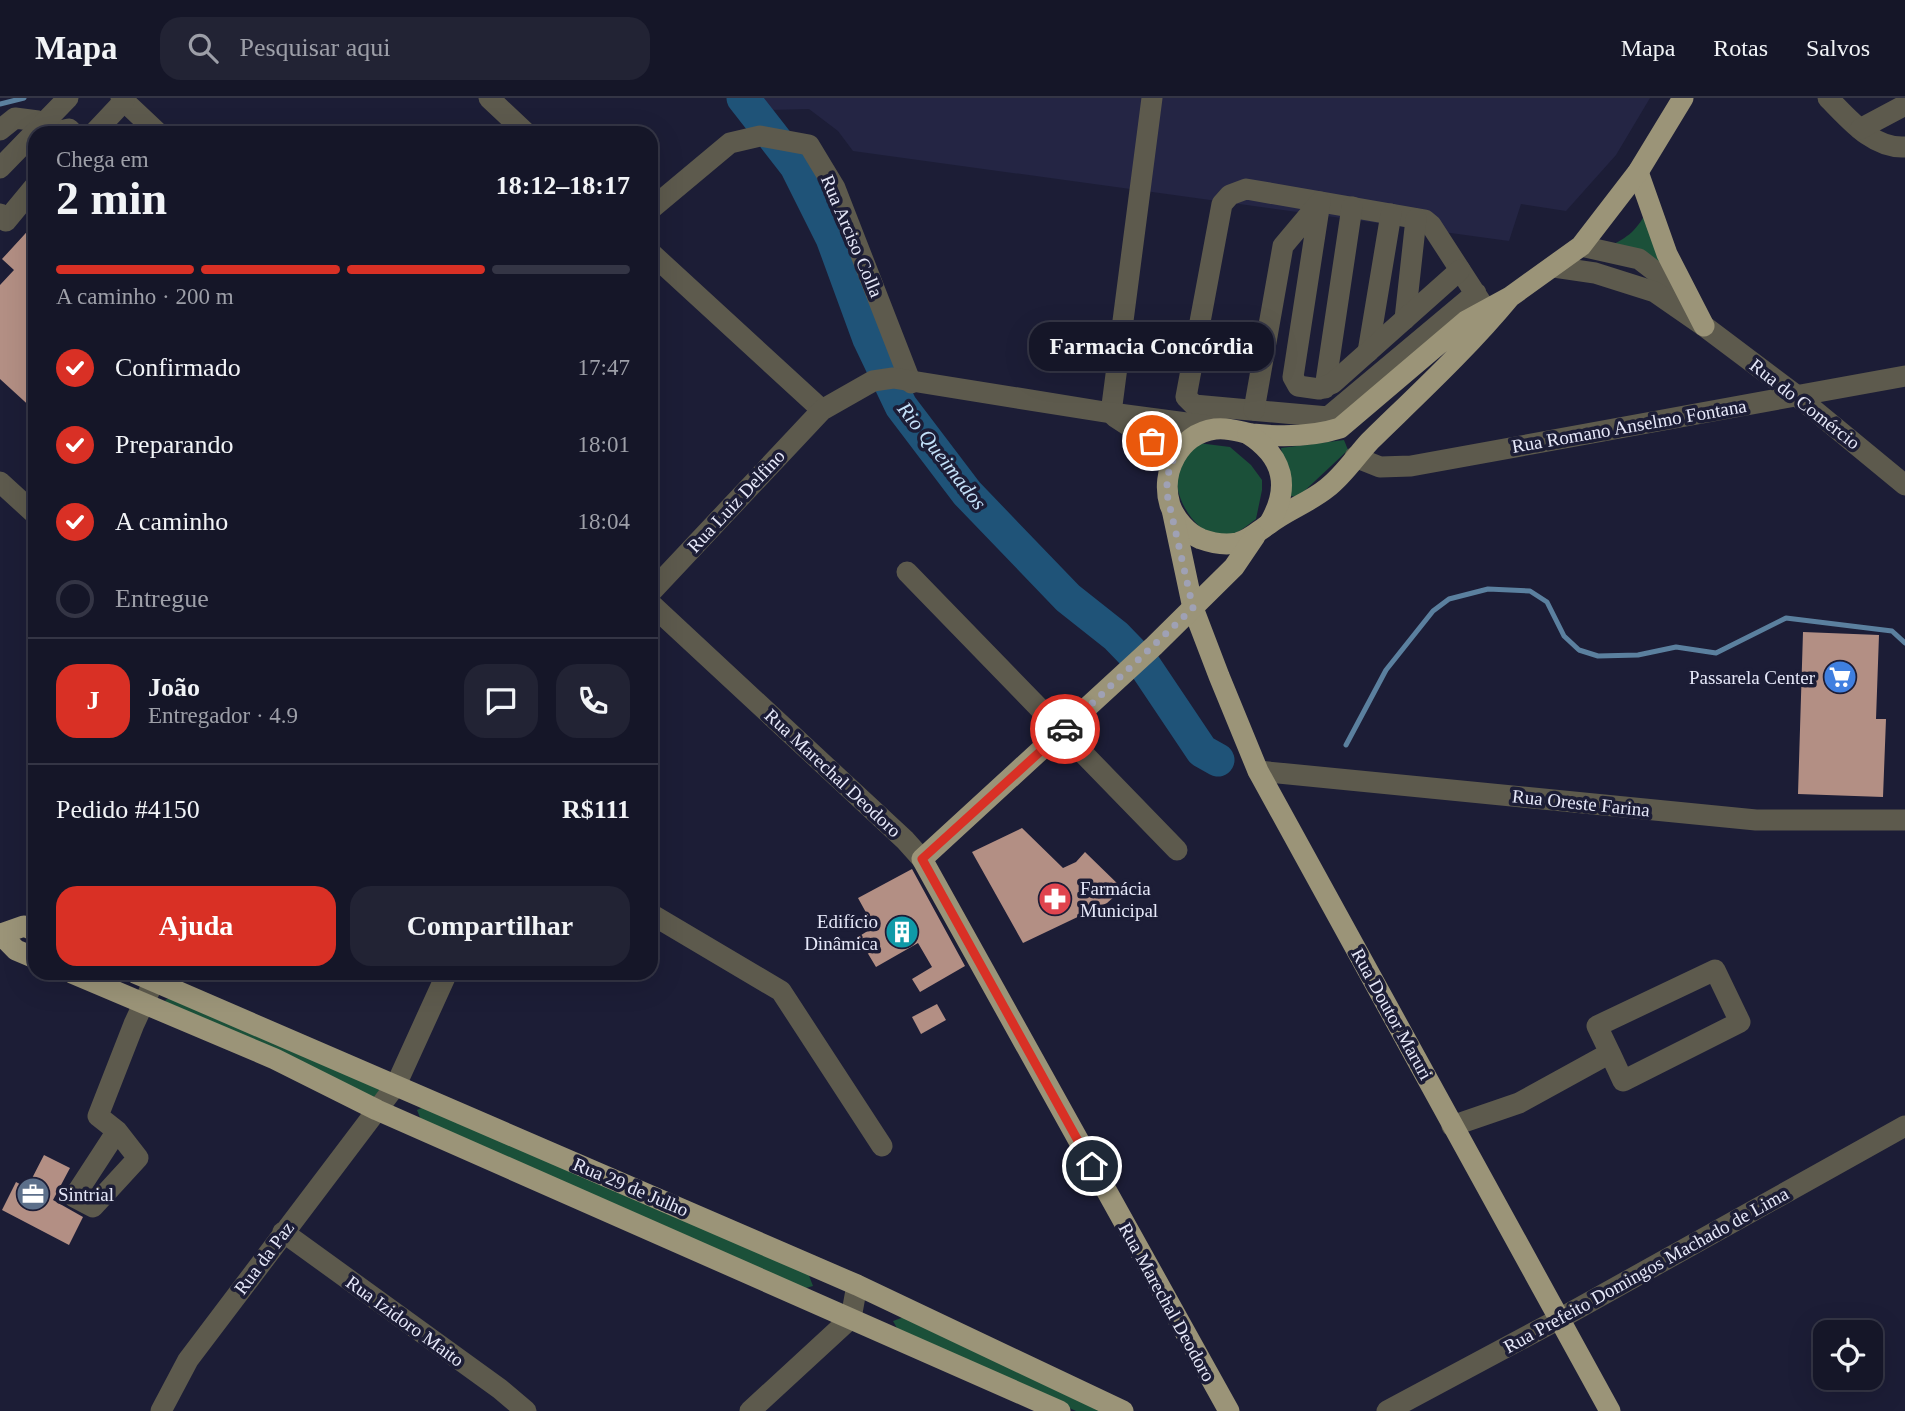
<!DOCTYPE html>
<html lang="pt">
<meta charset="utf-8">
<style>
body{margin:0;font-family:Georgia,serif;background:#222334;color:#f1f3f6;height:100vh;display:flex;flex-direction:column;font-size:26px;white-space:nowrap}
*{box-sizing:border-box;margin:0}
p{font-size:23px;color:#9d9fa8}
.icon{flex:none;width:38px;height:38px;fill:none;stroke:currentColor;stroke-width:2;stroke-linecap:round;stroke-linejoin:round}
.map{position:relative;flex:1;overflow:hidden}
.sheet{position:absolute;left:28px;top:28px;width:630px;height:854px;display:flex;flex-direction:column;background:#151628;border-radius:21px;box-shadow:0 7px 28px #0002,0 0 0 2px #343545}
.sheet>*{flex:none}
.buttons{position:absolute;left:1813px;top:1222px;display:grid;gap:14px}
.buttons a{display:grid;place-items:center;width:70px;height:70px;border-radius:14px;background:#151628;box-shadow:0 7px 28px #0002,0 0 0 2px #343545;font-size:35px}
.pin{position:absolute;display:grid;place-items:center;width:60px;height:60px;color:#fff;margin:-30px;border:4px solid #fff;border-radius:50%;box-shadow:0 2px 7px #0007}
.courier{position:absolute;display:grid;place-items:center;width:70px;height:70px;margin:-35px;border:5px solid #d93025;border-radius:50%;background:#fff;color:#222;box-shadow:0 2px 9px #0007}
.bubble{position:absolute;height:49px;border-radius:21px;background:#151628;box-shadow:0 7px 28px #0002,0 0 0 2px #343545;font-size:23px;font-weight:700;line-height:49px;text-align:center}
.headline em{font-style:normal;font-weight:700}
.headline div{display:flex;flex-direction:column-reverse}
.headline{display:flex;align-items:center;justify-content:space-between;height:119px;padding:0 28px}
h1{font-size:46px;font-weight:700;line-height:52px}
.bar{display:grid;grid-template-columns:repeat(4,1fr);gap:10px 7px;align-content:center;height:84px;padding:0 28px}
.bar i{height:9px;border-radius:5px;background:#343545}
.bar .active{background:#d93025}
.bar p{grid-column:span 4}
.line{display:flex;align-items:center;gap:18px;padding:0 28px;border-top:2px solid #343545}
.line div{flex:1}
.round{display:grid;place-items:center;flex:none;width:74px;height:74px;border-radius:21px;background:#222334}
ol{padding:0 28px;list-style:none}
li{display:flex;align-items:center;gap:21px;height:77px}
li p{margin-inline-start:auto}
li .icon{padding:7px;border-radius:50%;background:#d93025;color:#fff;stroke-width:4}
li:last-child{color:#9d9fa8}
li i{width:38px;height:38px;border:4px solid #343545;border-radius:50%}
.primary-button{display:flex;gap:14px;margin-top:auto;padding:14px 28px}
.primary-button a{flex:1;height:80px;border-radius:21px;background:#d93025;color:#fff;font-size:28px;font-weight:700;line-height:80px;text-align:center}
.primary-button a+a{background:#222334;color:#f1f3f6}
header{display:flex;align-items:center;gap:42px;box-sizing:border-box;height:98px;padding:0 35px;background:#151628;border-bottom:2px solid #343545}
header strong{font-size:33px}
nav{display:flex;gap:38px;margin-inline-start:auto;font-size:24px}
.search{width:490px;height:63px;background:#222334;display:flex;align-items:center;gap:18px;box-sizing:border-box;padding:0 24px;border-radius:21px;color:#9d9fa8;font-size:26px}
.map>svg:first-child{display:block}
.built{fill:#242544}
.green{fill:#1b5039}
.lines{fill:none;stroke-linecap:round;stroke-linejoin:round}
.stream{stroke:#5b809f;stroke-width:5}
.river{stroke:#1f5378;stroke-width:33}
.building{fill:#b38f84}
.minor{stroke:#5d5a4d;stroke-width:21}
.major{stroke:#9b9478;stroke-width:21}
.done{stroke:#9fa1b5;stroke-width:7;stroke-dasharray:0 12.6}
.route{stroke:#d93025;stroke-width:9}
.labels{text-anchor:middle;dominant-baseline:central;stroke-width:7;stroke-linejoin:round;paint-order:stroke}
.street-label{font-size:19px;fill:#e6e8f9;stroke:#1c1d36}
.poi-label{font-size:19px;fill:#e6e8f9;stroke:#1c1d36;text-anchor:end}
.water-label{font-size:21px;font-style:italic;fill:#c4e1f9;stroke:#1c1d36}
</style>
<header>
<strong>Mapa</strong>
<div class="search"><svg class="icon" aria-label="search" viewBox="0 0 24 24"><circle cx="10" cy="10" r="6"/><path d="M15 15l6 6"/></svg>Pesquisar aqui</div>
<nav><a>Mapa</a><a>Rotas</a><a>Salvos</a></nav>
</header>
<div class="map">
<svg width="1905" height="1313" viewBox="0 0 1905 1313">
<rect width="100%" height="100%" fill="#1c1d36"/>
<path class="built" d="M759,0H1650L1616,57L1566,113L1521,106L1509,143L853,53L838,33L809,11L768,12Z"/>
<g class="green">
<path d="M1648,111L1672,176L1608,149C1629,139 1637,132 1648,111Z"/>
<path d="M1344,342L1348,352L1298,399L1291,398L1288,391L1281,350Z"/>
<path d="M1198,345L1230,349L1251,367L1262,382V392L1256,421C1245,429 1232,441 1217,438C1191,432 1168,390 1180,366C1183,358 1192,351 1198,345Z"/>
<path d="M177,897L378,985L383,998L371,1001L171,910L165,902Z"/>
<path d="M428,1007L808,1175L813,1188L802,1191L421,1022L417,1012Z"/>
<path d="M904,1219L1119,1313H1076L898,1232L893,1223Z"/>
</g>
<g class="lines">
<g class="stream">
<path d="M0,6L24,0"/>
<path d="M1346,647L1386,572L1433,513L1449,501L1488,491L1530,493L1547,504L1564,538L1579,552L1598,558L1638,557L1676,549L1716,555L1786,520L1892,533L1905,545"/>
</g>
<path class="river" d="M743,0L796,68L832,140L869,241L901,308L967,395L1068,500L1116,538L1145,568L1202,653L1218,662"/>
</g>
<g class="building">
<path d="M35,125V313L0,281V187L14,172L2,161Z"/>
<path d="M1803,534L1879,537L1876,621H1886L1883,699L1798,696Z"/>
<path d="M1022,730L1063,770L1076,764L1085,754L1123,791L1107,805L1023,845L972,754Z"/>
<path d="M912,771L965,868L920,894L912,881L932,869L918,845L876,869L858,839L874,829L858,800Z"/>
<path d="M937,906L946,922L921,936L912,919Z"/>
<path d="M44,1057L70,1070L53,1102L83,1119L69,1147L2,1112L16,1084L27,1090Z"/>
</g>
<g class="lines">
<g class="minor">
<path d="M121,0L158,35"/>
<path d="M489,0L526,35"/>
<path d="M1828,0C1849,21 1873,51 1905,49"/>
<path d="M1860,31L1905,7"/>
<path d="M0,32L15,20L38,23L49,34"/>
<path d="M51,35L69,31L73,35"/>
<path d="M94,35L124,3"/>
<path d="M0,70L68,0"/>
<path d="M651,111L730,45L760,38L809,47L835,90L911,285"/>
<path d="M0,116L6,123L35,88"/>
<path d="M1581,148L1639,161L1674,188L1688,207"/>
<path d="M651,155L822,312"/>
<path d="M1554,169L1595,175L1655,194L1704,228L1797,298L1905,387"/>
<path d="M1476,195L1328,319L1194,307L1186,299L1222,106L1230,97L1246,91L1425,122L1431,127L1486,212"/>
<path d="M1405,221L1416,121"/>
<path d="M1368,254L1391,116"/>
<path d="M1325,290L1352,109"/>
<path d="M1254,312L1283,148L1320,104L1293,279L1298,288L1319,291L1333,285L1460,172"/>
<path d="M1111,315L1152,0"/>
<path d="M1115,319L1152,343L1173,362"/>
<path d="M1355,359L1380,369L1411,368L1905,278"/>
<path d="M0,384L35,416"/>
<path d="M907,474L1177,752"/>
<path d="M651,494L822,312L873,283L893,280L1111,315L1224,330"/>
<path d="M651,506L905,742L922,761"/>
<path d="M1258,673L1756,722H1905"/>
<path d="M651,816L781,893L882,1048"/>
<path d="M1452,1028L1519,1005L1610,955L1623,983L1740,924L1715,872L1597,928L1610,955"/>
<path d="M117,1033L74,1099L93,1109L138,1060L117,1033L98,1018L134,926L154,883"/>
<path d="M283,1134L500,1291L526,1313"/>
<path d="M161,1313L188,1262L396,987L447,875"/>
<path d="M750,1313L851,1220L857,1187"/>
<path d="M1387,1313L1561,1220L1905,1028"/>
</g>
<g class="major">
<path d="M1638,74L1667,156L1704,228"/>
<path d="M1510,199C1467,251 1418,296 1370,343C1356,358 1344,377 1327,390C1310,404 1287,412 1269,426C1258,433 1250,442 1237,445C1226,447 1212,445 1201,441C1187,435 1175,421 1170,407C1160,374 1179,336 1215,331C1229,329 1239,334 1252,336C1281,339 1312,339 1340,330L1466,223L1510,199L1581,148L1638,74L1683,0"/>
<path d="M1248,336C1284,359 1291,389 1269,426"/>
<path d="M1173,416L1193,510L1219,578L1258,673L1610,1313"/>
<path d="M0,836L16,852L35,860"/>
<path d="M1,836L24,828L35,833"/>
<path d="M72,875L275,961L377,1012L1060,1313"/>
<path d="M135,875L857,1187L1123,1313"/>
<path d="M1229,1313L922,761L1154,548L1234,469L1255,438"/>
</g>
</g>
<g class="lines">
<path class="done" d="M1065,631L1193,510L1167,396V379L1173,362L1152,343"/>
<path class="route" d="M1065,631L922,761L1092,1068"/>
</g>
<defs>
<symbol id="supermarket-disc" viewBox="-11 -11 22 22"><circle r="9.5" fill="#3f7fe0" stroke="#1c1d36"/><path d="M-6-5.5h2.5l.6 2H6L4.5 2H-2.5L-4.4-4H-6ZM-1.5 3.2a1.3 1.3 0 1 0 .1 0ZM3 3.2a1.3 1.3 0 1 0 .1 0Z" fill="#fff"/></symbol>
<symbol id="pharmacy-disc" viewBox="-11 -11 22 22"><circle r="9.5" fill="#e0444e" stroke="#1c1d36"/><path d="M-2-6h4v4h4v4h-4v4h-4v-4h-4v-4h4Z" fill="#fff"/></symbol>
<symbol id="building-disc" viewBox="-11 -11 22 22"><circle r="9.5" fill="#0f9aa8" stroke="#1c1d36"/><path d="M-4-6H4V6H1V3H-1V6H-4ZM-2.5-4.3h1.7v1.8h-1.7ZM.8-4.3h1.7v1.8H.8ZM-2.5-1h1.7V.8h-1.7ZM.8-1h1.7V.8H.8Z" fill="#fff"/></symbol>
<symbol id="office-disc" viewBox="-11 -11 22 22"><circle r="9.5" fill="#5c6f8a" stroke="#1c1d36"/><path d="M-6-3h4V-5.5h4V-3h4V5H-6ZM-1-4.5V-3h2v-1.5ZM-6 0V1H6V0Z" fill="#fff"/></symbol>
</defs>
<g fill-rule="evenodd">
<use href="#supermarket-disc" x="1821" y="560" width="38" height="38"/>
<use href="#pharmacy-disc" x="1036" y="782" width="38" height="38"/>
<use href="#building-disc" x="883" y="815" width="38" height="38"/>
<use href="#office-disc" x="14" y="1077" width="38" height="38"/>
</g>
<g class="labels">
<g class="street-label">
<text transform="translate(852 138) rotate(67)">Rua Arciso Colla</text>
<text transform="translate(1805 306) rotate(38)">Rua do Comércio</text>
<text transform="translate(1629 328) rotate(-10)">Rua Romano Anselmo Fontana</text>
<text transform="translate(736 403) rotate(-47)">Rua Luiz Delfino</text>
<text transform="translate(833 675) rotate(43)">Rua Marechal Deodoro</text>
<text transform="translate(1581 705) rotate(6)">Rua Oreste Farina</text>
<text transform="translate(1392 916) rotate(61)">Rua Doutor Maruri</text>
<text transform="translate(631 1089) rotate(23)">Rua 29 de Julho</text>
<text transform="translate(264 1160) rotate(-53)">Rua da Paz</text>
<text transform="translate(1646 1172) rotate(-29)">Rua Prefeito Domingos Machado de Lima</text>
<text transform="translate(1167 1204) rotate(61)">Rua Marechal Deodoro</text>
<text transform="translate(405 1223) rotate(36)">Rua Izidoro Maito</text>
</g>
<g class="poi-label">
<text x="1815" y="579">Passarela Center</text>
<text x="1080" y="790" text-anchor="start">Farmácia<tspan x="1080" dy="22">Municipal</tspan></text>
<text x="878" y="823">Edifício<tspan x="878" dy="22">Dinâmica</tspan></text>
<text x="58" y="1096" text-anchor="start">Sintrial</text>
</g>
<g class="water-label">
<text transform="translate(942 358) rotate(52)">Rio Queimados</text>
</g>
</g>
</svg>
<div class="buttons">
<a><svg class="icon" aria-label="locate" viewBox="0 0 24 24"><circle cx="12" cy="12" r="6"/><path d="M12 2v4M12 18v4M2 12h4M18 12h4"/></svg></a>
</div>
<div class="pin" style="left:1152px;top:343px;background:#ea580c"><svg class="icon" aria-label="bag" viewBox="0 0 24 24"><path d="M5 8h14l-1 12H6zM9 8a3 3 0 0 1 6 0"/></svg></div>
<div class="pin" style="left:1092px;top:1068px;background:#1f2937"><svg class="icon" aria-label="home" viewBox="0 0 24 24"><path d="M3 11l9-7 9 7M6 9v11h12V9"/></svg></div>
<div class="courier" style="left:1065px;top:631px"><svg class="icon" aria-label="car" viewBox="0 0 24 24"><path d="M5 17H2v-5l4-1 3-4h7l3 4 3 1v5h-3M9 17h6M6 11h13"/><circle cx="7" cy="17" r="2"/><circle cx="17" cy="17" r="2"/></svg></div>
<div class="bubble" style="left:1029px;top:224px;width:245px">Farmacia Concórdia</div>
<section class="sheet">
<div class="headline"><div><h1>2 min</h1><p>Chega em</p></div><em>18:12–18:17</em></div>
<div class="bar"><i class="active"></i><i class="active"></i><i class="active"></i><i></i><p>A caminho · 200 m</p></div>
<ol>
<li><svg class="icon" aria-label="check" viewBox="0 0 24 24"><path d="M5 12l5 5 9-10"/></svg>Confirmado<p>17:47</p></li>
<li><svg class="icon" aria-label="check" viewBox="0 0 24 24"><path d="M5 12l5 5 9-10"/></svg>Preparando<p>18:01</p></li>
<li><svg class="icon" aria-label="check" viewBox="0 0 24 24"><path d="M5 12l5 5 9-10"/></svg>A caminho<p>18:04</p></li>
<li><i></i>Entregue</li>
</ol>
<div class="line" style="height:126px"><b class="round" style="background:#d93025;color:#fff">J</b><div><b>João</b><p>Entregador · 4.9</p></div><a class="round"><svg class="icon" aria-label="chat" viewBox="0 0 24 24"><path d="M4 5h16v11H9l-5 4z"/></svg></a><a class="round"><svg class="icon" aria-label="phone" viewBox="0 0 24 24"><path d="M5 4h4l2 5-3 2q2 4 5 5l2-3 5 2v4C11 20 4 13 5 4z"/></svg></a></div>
<div class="line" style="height:91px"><div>Pedido #4150</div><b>R$111</b></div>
<div class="primary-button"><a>Ajuda</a><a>Compartilhar</a></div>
</section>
</div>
